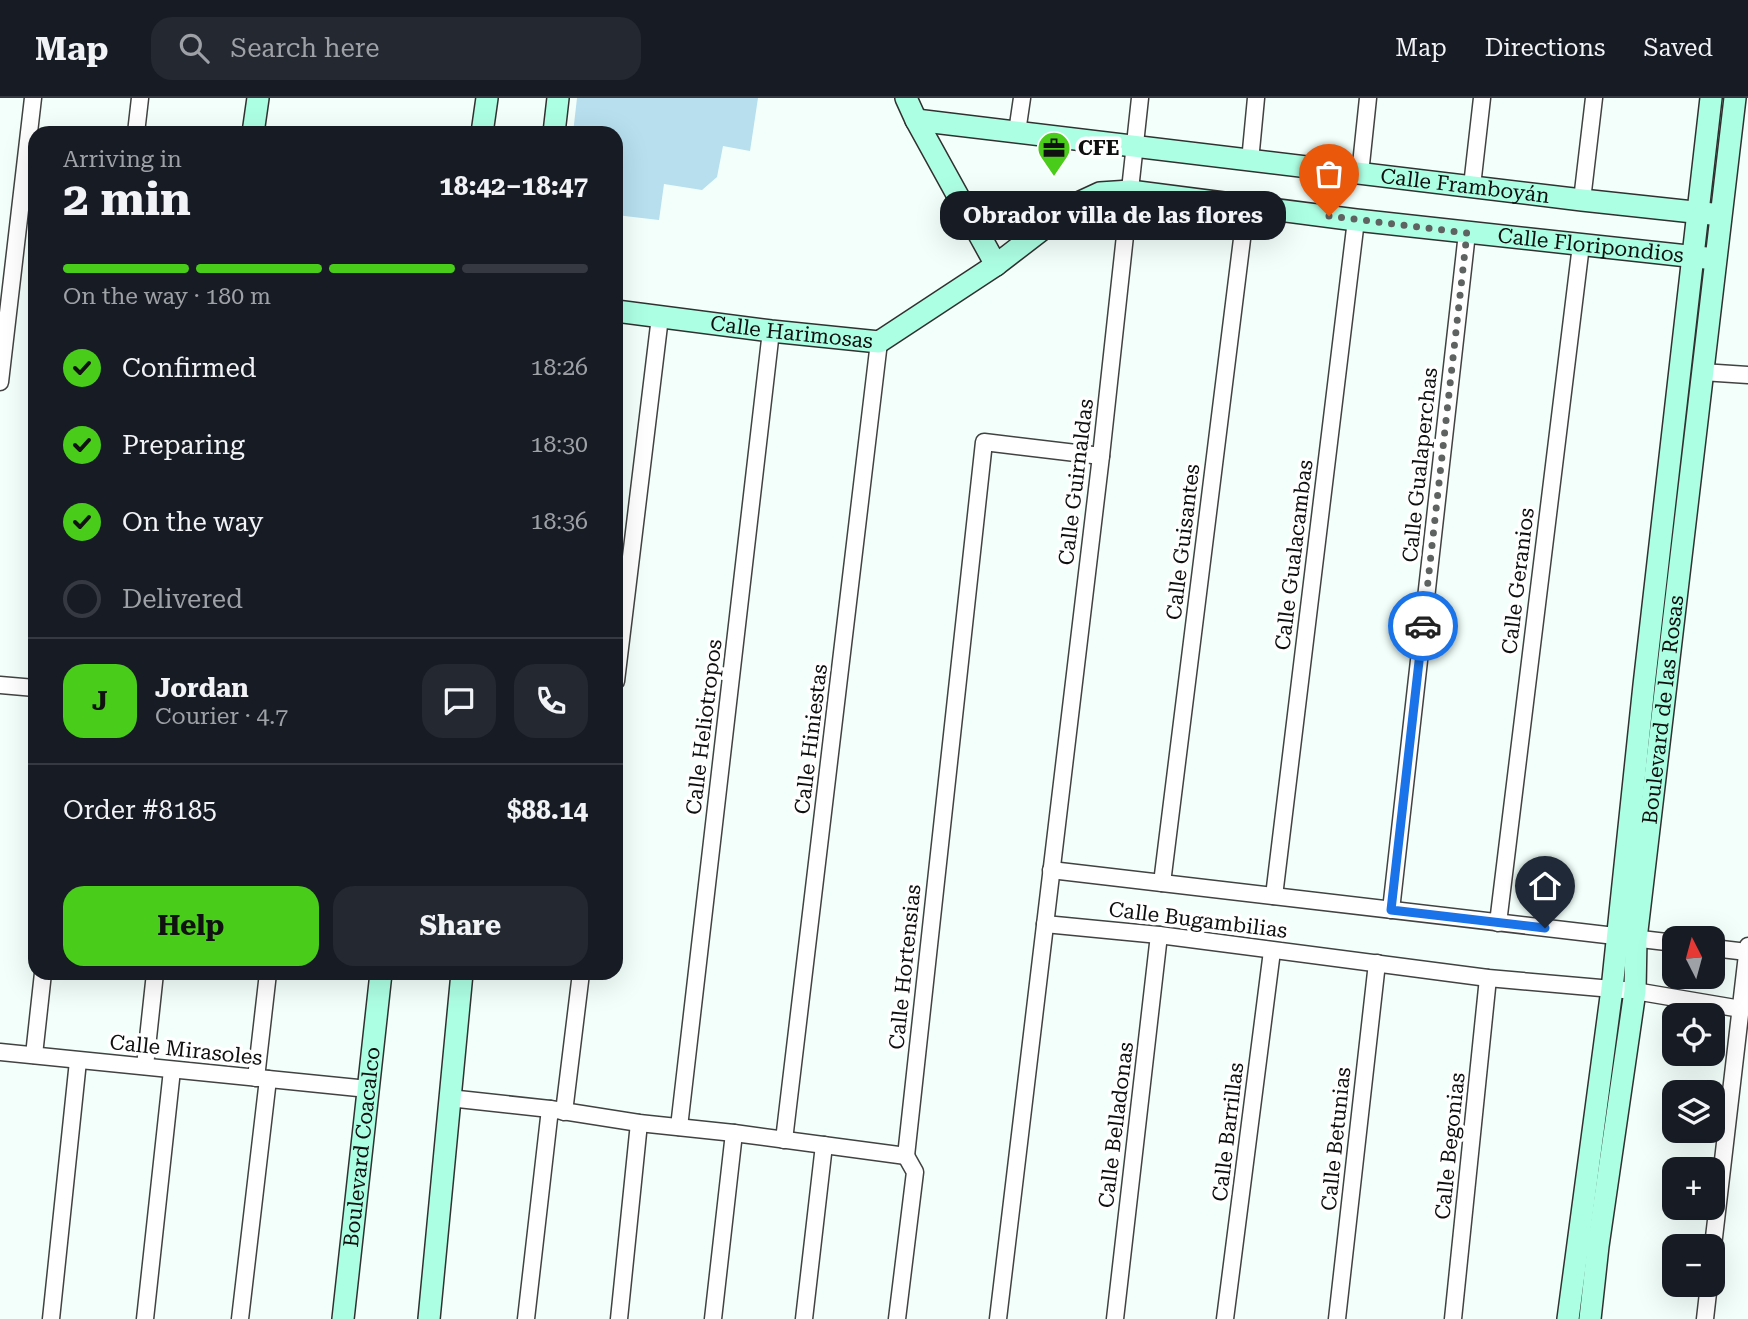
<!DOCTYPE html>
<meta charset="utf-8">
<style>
body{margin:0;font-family:"Roboto Serif",serif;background:#242831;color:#f1f3f6;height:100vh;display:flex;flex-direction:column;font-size:26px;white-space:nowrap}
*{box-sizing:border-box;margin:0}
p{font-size:23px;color:#9ea1a6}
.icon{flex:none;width:38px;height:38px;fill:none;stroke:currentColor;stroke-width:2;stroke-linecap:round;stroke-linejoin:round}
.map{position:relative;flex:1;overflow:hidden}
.panel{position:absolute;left:28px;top:28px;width:595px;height:854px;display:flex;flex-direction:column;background:#171b24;border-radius:21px;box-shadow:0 7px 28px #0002}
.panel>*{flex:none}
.needle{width:46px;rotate:354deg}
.tools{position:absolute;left:1662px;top:828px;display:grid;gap:14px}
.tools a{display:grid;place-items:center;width:63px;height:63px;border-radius:14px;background:#171b24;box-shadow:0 7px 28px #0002;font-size:35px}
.pin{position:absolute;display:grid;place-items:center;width:60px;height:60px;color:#fff;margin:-72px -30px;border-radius:50% 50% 50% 0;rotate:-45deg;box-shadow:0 0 7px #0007}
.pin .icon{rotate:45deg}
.courier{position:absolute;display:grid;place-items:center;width:70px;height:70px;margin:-35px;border:5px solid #1a73e8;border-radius:50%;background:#fff;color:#222;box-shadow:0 2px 9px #0007}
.bubble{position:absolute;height:49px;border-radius:21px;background:#171b24;box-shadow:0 7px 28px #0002;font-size:23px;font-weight:700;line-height:49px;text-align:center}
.headline em{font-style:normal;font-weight:700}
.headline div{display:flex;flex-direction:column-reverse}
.headline{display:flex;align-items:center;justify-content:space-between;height:119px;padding:0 35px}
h1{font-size:46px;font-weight:700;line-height:52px}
.bar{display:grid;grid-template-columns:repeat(4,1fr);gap:10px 7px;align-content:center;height:84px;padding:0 35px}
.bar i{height:9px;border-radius:5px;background:#363941}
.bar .selected{background:#49cd1a}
.bar p{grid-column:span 4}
.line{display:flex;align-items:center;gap:18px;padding:0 35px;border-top:2px solid #363941}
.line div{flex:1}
.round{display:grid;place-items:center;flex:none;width:74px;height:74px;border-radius:21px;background:#242831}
ol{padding:0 35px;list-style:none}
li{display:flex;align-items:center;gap:21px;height:77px}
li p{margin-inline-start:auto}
li .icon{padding:7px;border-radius:50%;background:#49cd1a;color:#111;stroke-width:4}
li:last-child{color:#9ea1a6}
li i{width:38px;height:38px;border:4px solid #363941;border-radius:50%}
.button{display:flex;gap:14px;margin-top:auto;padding:14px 35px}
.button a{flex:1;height:80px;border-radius:21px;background:#49cd1a;color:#111;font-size:28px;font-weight:700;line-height:80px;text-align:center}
.button a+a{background:#242831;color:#f1f3f6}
header{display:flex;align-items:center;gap:42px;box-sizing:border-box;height:98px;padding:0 35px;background:#171b24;border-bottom:2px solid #363941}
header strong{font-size:33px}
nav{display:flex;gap:38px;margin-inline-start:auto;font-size:24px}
.search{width:490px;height:63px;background:#242831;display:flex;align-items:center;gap:18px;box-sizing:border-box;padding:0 24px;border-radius:21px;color:#9ea1a6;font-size:26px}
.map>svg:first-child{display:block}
.green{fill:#b7dfee}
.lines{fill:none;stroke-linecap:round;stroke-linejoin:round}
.street-casing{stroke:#424242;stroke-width:19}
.secondary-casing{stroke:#313131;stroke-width:24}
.street{stroke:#fff;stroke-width:16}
.secondary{stroke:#adffe4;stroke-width:21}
.done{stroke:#5e6361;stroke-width:7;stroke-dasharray:0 12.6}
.route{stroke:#1a73e8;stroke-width:9}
.labels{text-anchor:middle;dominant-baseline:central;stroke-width:7;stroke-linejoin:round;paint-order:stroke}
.poi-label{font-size:21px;font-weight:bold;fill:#0f0f0f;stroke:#fff;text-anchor:start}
.street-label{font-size:21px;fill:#0f0f0f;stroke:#fff}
</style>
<header>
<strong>Map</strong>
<div class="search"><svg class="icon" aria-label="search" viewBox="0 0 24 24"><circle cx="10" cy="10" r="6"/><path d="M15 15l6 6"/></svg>Search here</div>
<nav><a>Map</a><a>Directions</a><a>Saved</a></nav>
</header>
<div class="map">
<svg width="1748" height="1221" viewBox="0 0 1748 1221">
<rect width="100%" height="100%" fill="#f2fffa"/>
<path class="green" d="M577,0H758L750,53L723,48L717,79L702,92L664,86L659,122L616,117V35H573Z"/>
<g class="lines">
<defs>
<g id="street">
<path d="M1017,34L1022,0"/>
<path d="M136,35L140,0"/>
<path d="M1250,63L1256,0"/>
<path d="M1360,76L1368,0"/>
<path d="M1472,88L1482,0"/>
<path d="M1582,102L1594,0"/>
<path d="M1702,274L1748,277"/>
<path d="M0,284L33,0"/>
<path d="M616,583L660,219"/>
<path d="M0,587L35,590"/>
<path d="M1051,772L1675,845"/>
<path d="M1162,785L1246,109"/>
<path d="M1274,798L1356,122"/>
<path d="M1391,812L1467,135"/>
<path d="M1498,825L1581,147"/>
<path d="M1045,826L1159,837L1488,880L1635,893L1741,911"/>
<path d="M1713,850L1747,854"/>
<path d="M0,954L368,991"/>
<path d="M34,957L43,875"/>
<path d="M145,968L155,875"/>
<path d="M256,980L268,875"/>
<path d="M449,1000L550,1011L639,1025L734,1035L906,1058"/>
<path d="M564,1014L581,875"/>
<path d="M679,1029L771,233"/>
<path d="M784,1042L879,244"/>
<path d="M906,1058L984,344L1101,358"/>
<path d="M1713,1148L1748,848"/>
<path d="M51,1221L78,963"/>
<path d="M145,1221L172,972"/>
<path d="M240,1221L268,981"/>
<path d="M526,1221L550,1011"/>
<path d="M619,1221L639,1025"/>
<path d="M713,1221L734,1035"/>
<path d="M804,1221L824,1047"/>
<path d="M897,1221L915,1074L906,1058"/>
<path d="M998,1221L1101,358L1140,0"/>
<path d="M1115,1221L1159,837"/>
<path d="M1225,1221L1272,853"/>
<path d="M1337,1221L1377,865"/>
<path d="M1453,1221L1488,880"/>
<path d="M1705,1221L1709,1186"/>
</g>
<g id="secondary">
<path d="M906,0L916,22L996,167"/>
<path id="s1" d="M916,22L1582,102L1712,116"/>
<path d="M253,35L258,0"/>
<path d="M482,35L487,0"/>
<path d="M554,35L558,0"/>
<path id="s2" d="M616,213L771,233L879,244L996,167L1074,107L1100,95L1130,93L1356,122L1706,160"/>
<path id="s3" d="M343,1221L381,875"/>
<path d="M429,1221L462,875"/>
<path d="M1568,1221L1612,891L1644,587L1711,0"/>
<path id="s4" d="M1590,1221L1598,1148L1635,893L1636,841L1735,0"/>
</g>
</defs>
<use href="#street" class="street-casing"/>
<use href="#secondary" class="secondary-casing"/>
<use href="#street" class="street"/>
<use href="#secondary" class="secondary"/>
</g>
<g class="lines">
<path class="done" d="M1329,118L1467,135L1423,528"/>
<path class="route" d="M1423,528L1391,812L1545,830"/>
</g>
<defs>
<symbol id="office-pin" viewBox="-11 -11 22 30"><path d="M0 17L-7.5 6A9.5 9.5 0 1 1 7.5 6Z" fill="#49cd1a" stroke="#fff"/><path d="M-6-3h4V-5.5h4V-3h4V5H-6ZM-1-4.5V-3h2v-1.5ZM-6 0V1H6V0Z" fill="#111"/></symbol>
</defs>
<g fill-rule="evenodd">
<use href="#office-pin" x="1035" y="31" width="38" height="52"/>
</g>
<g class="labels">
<g class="poi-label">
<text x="1078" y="50">CFE</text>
</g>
<g class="street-label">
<text stroke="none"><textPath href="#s1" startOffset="553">Calle Framboyán</textPath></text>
<text stroke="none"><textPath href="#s2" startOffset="1026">Calle Floripondios</textPath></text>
<text stroke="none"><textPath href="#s2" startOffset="177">Calle Harimosas</textPath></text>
<text transform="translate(1420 367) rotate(-84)">Calle Gualaperchas</text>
<text transform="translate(1076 384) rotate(-83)">Calle Guirnaldas</text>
<text transform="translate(1183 444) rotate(-83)">Calle Guisantes</text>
<text transform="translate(1294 457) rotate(-83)">Calle Gualacambas</text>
<text transform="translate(1518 483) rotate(-83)">Calle Geranios</text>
<text stroke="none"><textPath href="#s4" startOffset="614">Boulevard de las Rosas</textPath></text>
<text transform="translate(704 629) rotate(-83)">Calle Heliotropos</text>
<text transform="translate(811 641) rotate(-83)">Calle Hiniestas</text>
<text transform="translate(1198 822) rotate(7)">Calle Bugambilias</text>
<text transform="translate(905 869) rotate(-84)">Calle Hortensias</text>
<text transform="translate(186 952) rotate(6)">Calle Mirasoles</text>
<text transform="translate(1116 1027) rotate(-83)">Calle Belladonas</text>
<text transform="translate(1228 1034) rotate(-83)">Calle Barrillas</text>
<text transform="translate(1336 1041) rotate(-84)">Calle Betunias</text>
<text stroke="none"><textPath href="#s3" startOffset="173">Boulevard Coacalco</textPath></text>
<text transform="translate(1450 1048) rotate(-84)">Calle Begonias</text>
</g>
</g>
</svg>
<div class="tools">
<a><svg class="needle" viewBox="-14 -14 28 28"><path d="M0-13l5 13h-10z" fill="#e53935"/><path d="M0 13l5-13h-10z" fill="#9ea1a6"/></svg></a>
<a><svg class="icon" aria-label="locate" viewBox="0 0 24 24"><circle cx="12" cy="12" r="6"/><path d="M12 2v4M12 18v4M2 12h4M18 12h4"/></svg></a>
<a><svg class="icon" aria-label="layers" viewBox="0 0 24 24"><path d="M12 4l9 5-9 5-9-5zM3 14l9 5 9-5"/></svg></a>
<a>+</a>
<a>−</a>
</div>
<div class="pin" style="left:1329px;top:118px;background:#ea580c"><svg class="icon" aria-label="bag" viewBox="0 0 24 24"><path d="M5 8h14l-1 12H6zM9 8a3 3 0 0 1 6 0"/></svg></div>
<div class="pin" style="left:1545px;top:830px;background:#1f2937"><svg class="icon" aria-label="home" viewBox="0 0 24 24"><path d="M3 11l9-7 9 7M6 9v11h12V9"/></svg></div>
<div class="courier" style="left:1423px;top:528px"><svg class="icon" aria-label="car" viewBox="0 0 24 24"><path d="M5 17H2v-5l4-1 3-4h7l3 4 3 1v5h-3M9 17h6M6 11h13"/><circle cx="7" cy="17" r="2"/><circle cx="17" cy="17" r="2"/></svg></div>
<div class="bubble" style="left:940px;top:93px;width:346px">Obrador villa de las flores</div>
<section class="panel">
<div class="headline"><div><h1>2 min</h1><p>Arriving in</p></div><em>18:42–18:47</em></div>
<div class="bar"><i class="selected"></i><i class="selected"></i><i class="selected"></i><i></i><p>On the way · 180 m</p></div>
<ol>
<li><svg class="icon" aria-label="check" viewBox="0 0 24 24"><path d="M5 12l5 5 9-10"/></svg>Confirmed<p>18:26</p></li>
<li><svg class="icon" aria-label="check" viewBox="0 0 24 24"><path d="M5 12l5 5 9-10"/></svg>Preparing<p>18:30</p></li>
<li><svg class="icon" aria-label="check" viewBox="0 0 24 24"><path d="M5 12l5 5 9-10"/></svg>On the way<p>18:36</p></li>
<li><i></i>Delivered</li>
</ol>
<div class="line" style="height:126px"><b class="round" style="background:#49cd1a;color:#111">J</b><div><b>Jordan</b><p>Courier · 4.7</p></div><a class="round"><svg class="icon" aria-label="chat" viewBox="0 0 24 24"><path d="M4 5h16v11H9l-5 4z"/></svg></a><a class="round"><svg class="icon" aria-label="phone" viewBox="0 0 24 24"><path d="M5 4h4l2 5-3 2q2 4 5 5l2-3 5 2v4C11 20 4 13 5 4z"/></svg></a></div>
<div class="line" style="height:91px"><div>Order #8185</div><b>$88.14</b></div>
<div class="button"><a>Help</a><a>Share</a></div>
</section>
</div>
